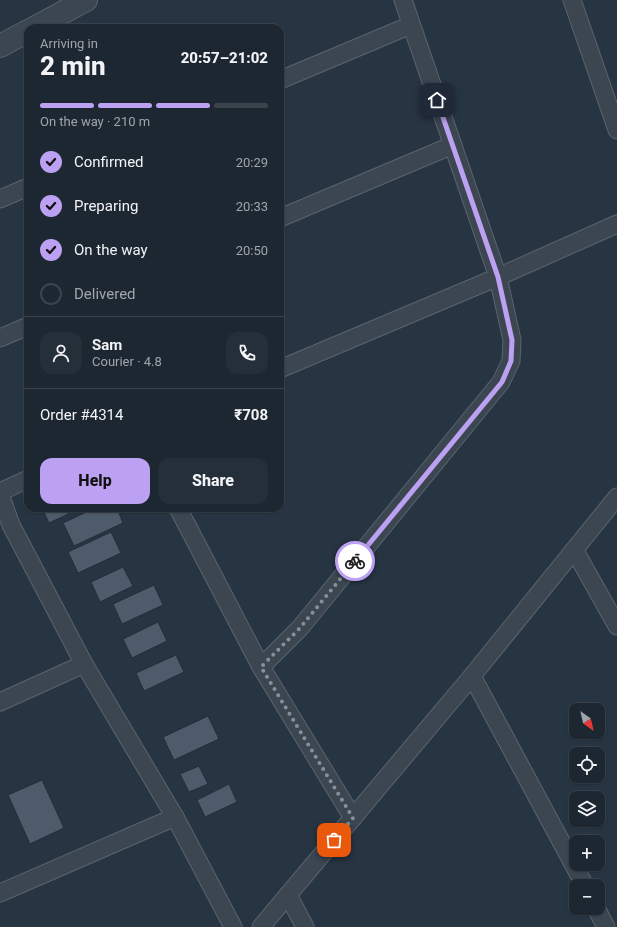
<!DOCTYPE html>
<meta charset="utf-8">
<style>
body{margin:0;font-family:Roboto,sans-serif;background:#252f3a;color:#f1f3f6;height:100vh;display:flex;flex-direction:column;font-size:15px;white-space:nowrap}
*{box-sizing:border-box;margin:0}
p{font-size:13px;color:#a0a5ac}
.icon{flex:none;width:22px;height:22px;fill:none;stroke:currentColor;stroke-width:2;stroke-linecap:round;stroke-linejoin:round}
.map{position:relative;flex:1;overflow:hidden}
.drawer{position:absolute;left:24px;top:24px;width:260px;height:488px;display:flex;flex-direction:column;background:#1d2732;border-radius:12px;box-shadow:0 1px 3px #0004,0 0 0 1px #3b444d}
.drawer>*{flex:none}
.needle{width:26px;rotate:146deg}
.buttons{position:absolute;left:569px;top:703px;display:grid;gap:8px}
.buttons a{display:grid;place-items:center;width:36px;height:36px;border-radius:8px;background:#1d2732;box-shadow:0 1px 3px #0004,0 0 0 1px #3b444d;font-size:20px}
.pin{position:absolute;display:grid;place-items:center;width:34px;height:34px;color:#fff;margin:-17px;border-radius:8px;box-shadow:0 2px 6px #0006}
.courier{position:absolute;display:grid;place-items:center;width:40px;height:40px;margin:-20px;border:3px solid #bca0f2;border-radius:50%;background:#fff;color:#222;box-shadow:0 1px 5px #0007}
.summary em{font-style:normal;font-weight:800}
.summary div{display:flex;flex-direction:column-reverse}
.summary{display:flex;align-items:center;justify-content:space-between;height:68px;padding:0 16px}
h1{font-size:26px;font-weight:800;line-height:30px}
.bar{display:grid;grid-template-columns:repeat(4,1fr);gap:6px 4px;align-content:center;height:48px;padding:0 16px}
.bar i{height:5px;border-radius:3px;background:#3b444d}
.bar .active{background:#bca0f2}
.bar p{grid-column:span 4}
.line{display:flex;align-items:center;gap:10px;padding:0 16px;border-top:1px solid #3b444d}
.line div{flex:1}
.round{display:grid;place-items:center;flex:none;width:42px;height:42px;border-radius:12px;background:#252f3a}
ol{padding:0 16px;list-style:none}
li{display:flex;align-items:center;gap:12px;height:44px}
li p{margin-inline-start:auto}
li .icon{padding:4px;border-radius:50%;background:#bca0f2;color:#111;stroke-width:4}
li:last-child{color:#a0a5ac}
li i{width:22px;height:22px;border:2px solid #3b444d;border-radius:50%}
.button{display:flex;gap:8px;margin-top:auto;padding:8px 16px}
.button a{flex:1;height:46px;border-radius:12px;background:#bca0f2;color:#111;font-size:16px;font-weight:800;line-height:46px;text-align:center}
.button a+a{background:#252f3a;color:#f1f3f6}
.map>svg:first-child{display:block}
.building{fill:#4e5b6a;stroke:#222d39}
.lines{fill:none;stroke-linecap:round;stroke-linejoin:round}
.minor-casing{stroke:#5a646f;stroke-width:19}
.tertiary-casing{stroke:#5a646f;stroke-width:24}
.minor{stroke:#3c4651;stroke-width:17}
.tertiary{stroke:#3c4651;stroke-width:22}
.done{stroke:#86909b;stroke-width:4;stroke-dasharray:0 7.2}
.route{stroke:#bca0f2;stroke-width:5}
</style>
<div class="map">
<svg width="617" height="927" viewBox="0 0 617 927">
<rect width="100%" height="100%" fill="#273442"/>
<g class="building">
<path d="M42,508H81L49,523Z"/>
<path d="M95,508H117L123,523L74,546L63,523Z"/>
<path d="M111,532L121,553L78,573L68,552Z"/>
<path d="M123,567L133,586L100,602L91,582Z"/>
<path d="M154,585L163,605L122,624L113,604Z"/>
<path d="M158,622L167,641L132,658L123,639Z"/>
<path d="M176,655L184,672L144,691L136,673Z"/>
<path d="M208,716L219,739L174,760L163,737Z"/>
<path d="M199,766L208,784L189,792L180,774Z"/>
<path d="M42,780L64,828L30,844L8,795Z"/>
<path d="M229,784L237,802L205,817L197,800Z"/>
</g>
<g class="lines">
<defs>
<g id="minor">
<path d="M572,0L617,130"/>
<path d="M280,80L411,25"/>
<path d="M0,199L28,187"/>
<path d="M280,218L453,145"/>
<path d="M0,338L28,326"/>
<path d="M280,369L498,277L617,224"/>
<path d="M0,492L28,479"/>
<path d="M0,494L11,525L84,664L175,817L233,927"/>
<path d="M178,508L261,667L300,628L501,382L511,361L512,340L498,277L403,0"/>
<path d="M575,551L617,626"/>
<path d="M261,667L353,818"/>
<path d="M472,676L585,886"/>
<path d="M0,702L84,664"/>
<path d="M0,893L175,817"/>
<path d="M288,895L305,927"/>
<path d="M596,908L606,927"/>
<path d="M261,927L472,676L617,497"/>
</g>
<g id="tertiary">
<path d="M34,28L86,0"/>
<path d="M0,46L28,31"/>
</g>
</defs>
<use href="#minor" class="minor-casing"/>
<use href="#tertiary" class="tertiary-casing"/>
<use href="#minor" class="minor"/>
<use href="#tertiary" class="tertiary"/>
</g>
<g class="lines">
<path class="done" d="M334,840L353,818L261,667L300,628L355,561"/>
<path class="route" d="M355,561L502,382L511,361L512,340L498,277L437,100"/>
</g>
</svg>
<div class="buttons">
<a><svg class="needle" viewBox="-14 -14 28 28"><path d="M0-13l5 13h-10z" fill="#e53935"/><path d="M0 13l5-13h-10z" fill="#a0a5ac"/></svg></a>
<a><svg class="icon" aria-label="locate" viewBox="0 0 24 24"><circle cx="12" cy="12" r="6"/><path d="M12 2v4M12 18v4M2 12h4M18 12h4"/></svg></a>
<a><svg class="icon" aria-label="layers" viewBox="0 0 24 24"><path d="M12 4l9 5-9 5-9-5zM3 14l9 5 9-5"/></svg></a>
<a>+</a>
<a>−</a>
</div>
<div class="pin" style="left:334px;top:840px;background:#ea580c"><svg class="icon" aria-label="bag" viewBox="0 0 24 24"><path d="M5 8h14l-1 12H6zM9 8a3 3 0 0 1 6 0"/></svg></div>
<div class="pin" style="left:437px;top:100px;background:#1f2937"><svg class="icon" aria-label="home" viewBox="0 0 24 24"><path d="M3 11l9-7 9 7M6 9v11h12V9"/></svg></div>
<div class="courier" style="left:355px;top:561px"><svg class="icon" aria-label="bike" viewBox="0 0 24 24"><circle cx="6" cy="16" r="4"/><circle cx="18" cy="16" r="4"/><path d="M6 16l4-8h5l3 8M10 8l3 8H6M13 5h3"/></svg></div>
<section class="drawer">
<div class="summary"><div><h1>2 min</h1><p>Arriving in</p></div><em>20:57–21:02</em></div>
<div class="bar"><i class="active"></i><i class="active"></i><i class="active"></i><i></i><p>On the way · 210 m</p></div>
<ol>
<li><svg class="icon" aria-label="check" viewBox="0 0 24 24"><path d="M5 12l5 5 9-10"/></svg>Confirmed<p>20:29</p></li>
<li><svg class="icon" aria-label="check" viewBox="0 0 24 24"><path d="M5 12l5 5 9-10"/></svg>Preparing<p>20:33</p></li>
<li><svg class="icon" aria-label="check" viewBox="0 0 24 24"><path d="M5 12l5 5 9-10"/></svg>On the way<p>20:50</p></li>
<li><i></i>Delivered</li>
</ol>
<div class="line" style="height:72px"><a class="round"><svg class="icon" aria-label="person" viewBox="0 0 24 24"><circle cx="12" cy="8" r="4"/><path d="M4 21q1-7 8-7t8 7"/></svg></a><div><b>Sam</b><p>Courier · 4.8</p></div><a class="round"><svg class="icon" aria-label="phone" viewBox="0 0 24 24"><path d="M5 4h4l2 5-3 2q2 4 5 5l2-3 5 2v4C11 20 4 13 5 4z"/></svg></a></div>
<div class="line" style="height:52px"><div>Order #4314</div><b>₹708</b></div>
<div class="button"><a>Help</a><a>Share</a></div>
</section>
</div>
